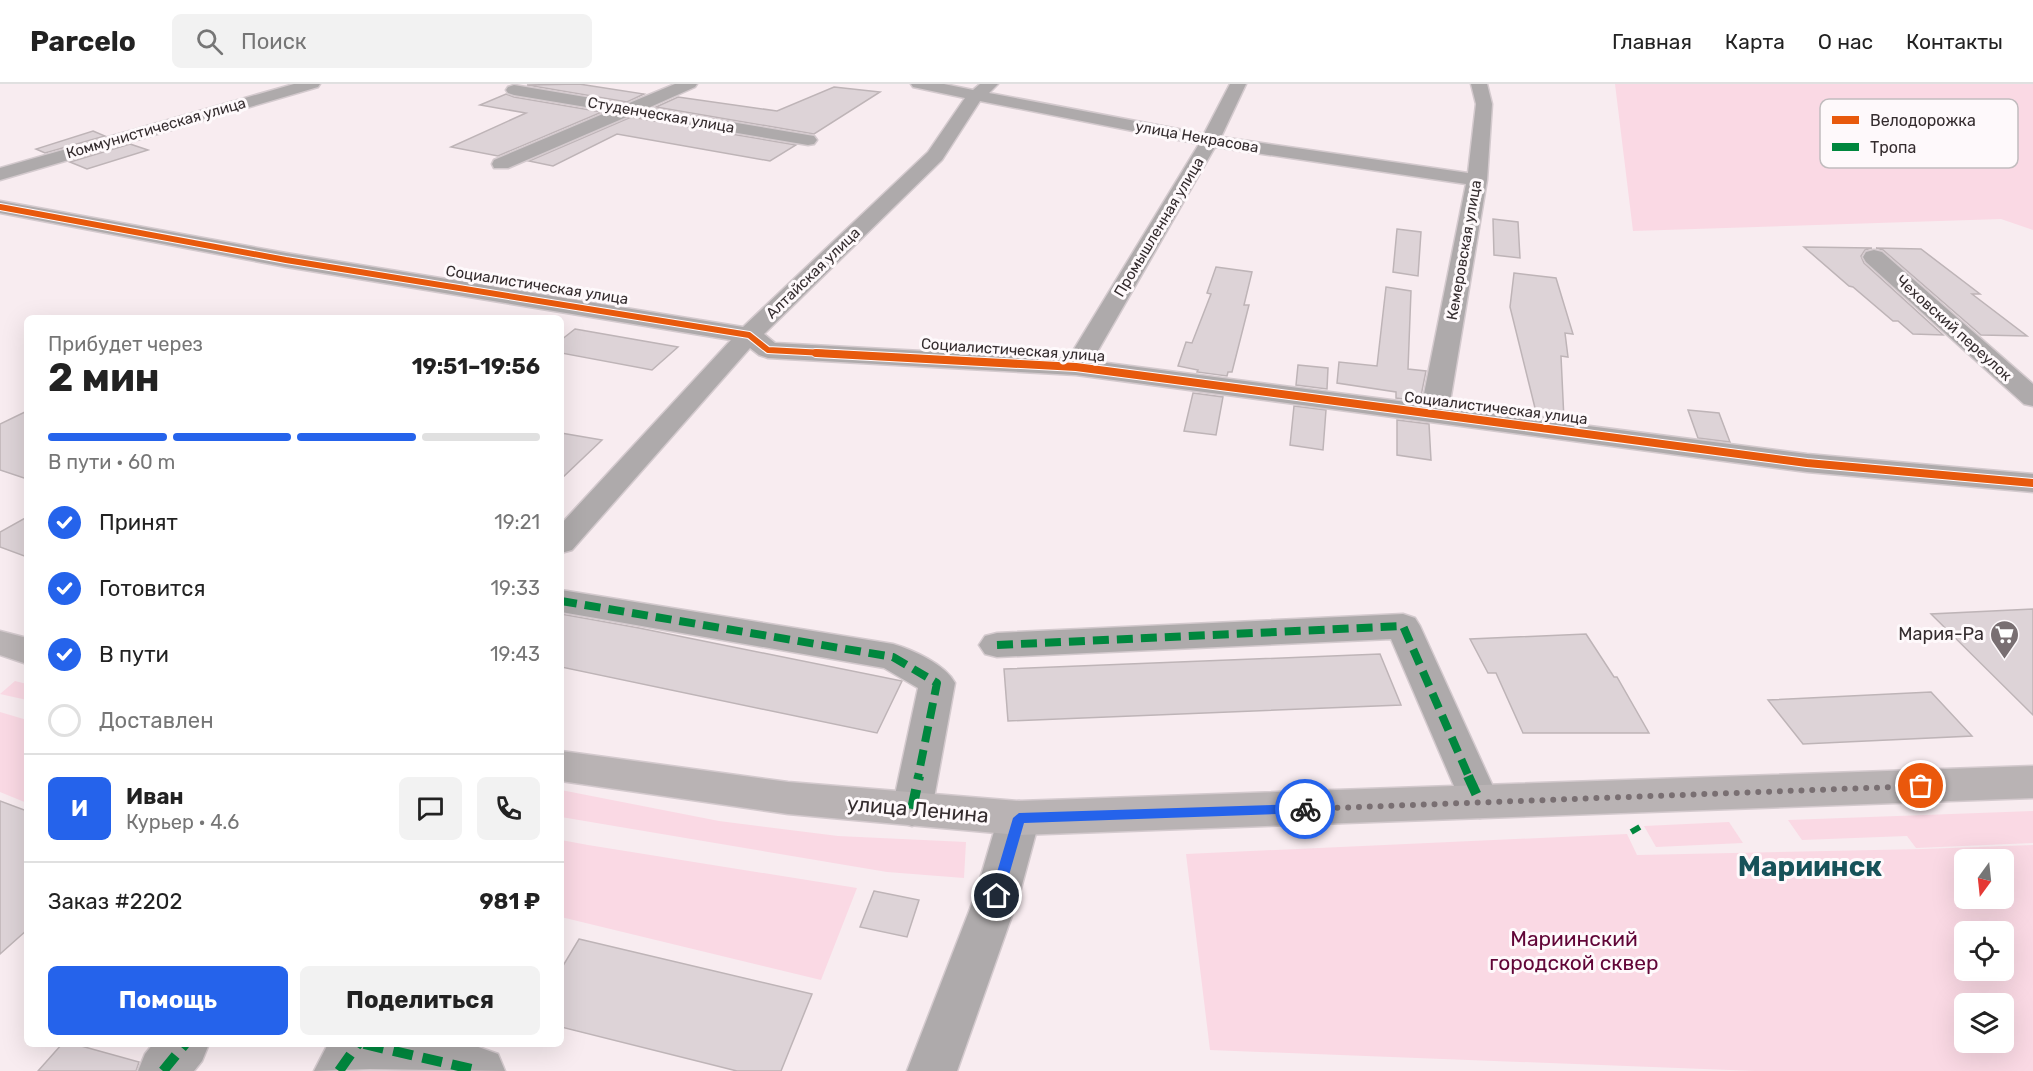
<!DOCTYPE html>
<html lang="ru">
<meta charset="utf-8">
<style>
body{margin:0;font-family:Rubik,sans-serif;background:#f2f2f2;color:#222;height:100vh;display:flex;flex-direction:column;font-size:22px;white-space:nowrap}
*{box-sizing:border-box;margin:0}
p{font-size:20px;color:#767676}
.icon{flex:none;width:33px;height:33px;fill:none;stroke:currentColor;stroke-width:2;stroke-linecap:round;stroke-linejoin:round}
.map{position:relative;flex:1;overflow:hidden}
.drawer{position:absolute;left:24px;top:231px;width:540px;height:732px;display:flex;flex-direction:column;background:#fff;border-radius:9px;box-shadow:0 6px 24px #0002}
.drawer>*{flex:none}
.needle{width:39px;rotate:195deg}
.tools{position:absolute;left:1954px;top:765px;display:grid;gap:12px}
.tools a{display:grid;place-items:center;width:60px;height:60px;border-radius:9px;background:#fff;box-shadow:0 6px 24px #0002;font-size:30px}
.pin{position:absolute;display:grid;place-items:center;width:51px;height:51px;color:#fff;margin:-26px;border:3px solid #fff;border-radius:50%;box-shadow:0 2px 6px #0007}
.courier{position:absolute;display:grid;place-items:center;width:60px;height:60px;margin:-30px;border:4px solid #2563eb;border-radius:50%;background:#fff;color:#222;box-shadow:0 2px 8px #0007}
.overview em{font-style:normal;font-weight:700}
.overview div{display:flex;flex-direction:column-reverse}
.overview{display:flex;align-items:center;justify-content:space-between;height:102px;padding:0 24px}
h1{font-size:39px;font-weight:700;line-height:45px}
.bar{display:grid;grid-template-columns:repeat(4,1fr);gap:9px 6px;align-content:center;height:72px;padding:0 24px}
.bar i{height:8px;border-radius:4px;background:#e0e0e0}
.bar .current{background:#2563eb}
.bar p{grid-column:span 4}
.line{display:flex;align-items:center;gap:15px;padding:0 24px;border-top:2px solid #e0e0e0}
.line div{flex:1}
.round{display:grid;place-items:center;flex:none;width:63px;height:63px;border-radius:9px;background:#f2f2f2}
ol{padding:0 24px;list-style:none}
li{display:flex;align-items:center;gap:18px;height:66px}
li p{margin-inline-start:auto}
li .icon{padding:6px;border-radius:50%;background:#2563eb;color:#fff;stroke-width:4}
li:last-child{color:#767676}
li i{width:33px;height:33px;border:3px solid #e0e0e0;border-radius:50%}
.action{display:flex;gap:12px;margin-top:auto;padding:12px 24px}
.action a{flex:1;height:69px;border-radius:9px;background:#2563eb;color:#fff;font-size:24px;font-weight:700;line-height:69px;text-align:center}
.action a+a{background:#f2f2f2;color:#222}
header{display:flex;align-items:center;gap:36px;box-sizing:border-box;height:84px;padding:0 30px;background:#fff;border-bottom:2px solid #e0e0e0}
header strong{font-size:28px}
nav{display:flex;gap:33px;margin-inline-start:auto;font-size:21px}
.search{width:420px;height:54px;background:#f2f2f2;display:flex;align-items:center;gap:15px;box-sizing:border-box;padding:0 21px;border-radius:9px;color:#767676;font-size:22px}
.map>svg:first-child{display:block}
.green{fill:#fad9e4;fill-rule:evenodd}
.building{fill:#ddd3d7;stroke:#beb4b7;stroke-width:1.5}
.lines{fill:none;stroke-linecap:round;stroke-linejoin:round}
.street-casing{stroke:#d4cace;stroke-width:3}
.secondary-casing{stroke:#d4cace;stroke-width:3}
.street{fill:#aeaaab;fill-rule:evenodd}
.secondary{fill:#b9b3b4;fill-rule:evenodd}
.quiet-far1{stroke:#00873e;stroke-width:8;stroke-dasharray:16 8;stroke-linecap:butt}
.quiet{stroke:#00873e;stroke-width:10;stroke-dasharray:20 10;stroke-linecap:butt}
.cycleway-far1-casing{stroke:#fef9fb;stroke-width:8}
.cycleway-casing{stroke:#fef9fb;stroke-width:10}
.cycleway-far1{stroke:#e8590c;stroke-width:6}
.cycleway{stroke:#e8590c;stroke-width:8}
.route{fill:#2563eb}
.done{stroke:#796f72;stroke-width:6;stroke-dasharray:0 10.8}
.labels{text-anchor:middle;dominant-baseline:central;stroke-width:6;stroke-linejoin:round;paint-order:stroke}
.far-street-label{font-size:15px;fill:#342c2e;stroke:#fef9fb}
.poi-label{font-size:18px;fill:#342c2e;stroke:#fef9fb;text-anchor:end}
.near-street-label{font-size:21px;fill:#342c2e;stroke:#fef9fb}
.near-park-label{font-size:21px;fill:#610537;stroke:#fef9fb}
.near-district-label{font-size:28px;font-weight:bold;fill:#175259;stroke:#fef9fb}
.key{fill:#fef9fb;stroke:#c1bcbe;stroke-width:1.5}
.key-label{font-size:16px;fill:#342c2e}
</style>
<header>
<strong>Parcelo</strong>
<div class="search"><svg class="icon" aria-label="search" viewBox="0 0 24 24"><circle cx="10" cy="10" r="6"/><path d="M15 15l6 6"/></svg>Поиск</div>
<nav><a>Главная</a><a>Карта</a><a>О нас</a><a>Контакты</a></nav>
</header>
<div class="map">
<svg width="2033" height="987" viewBox="0 0 2033 987">
<rect width="100%" height="100%" fill="#f8ecf0"/>
<g class="green">
<path d="M1615,0H2033V146L2001,135L1633,147Z"/>
<path d="M15,597L27,600V616L0,610Z"/>
<path d="M0,628L27,636V719L0,708Z"/>
<path d="M561,706L719,737L838,752L966,758L964,794L887,788L561,733Z"/>
<path d="M2033,727V759L1916,764L1907,752L1802,756L1788,736Z"/>
<path d="M1729,738L1743,759L1656,763L1644,742Z"/>
<path d="M1627,750L1637,771L1923,765L2033,761V987H1755L1210,966L1186,770ZM1965,776H2004V814H1965ZM1965,848H2004V886H1965ZM1965,920H2004V958H1965Z"/>
<path d="M561,756L588,761L857,804L821,896L561,833Z"/>
</g>
<g class="building">
<path d="M579,0L644,10L627,18L527,1Z"/>
<path d="M834,3L880,8L814,50L656,23L678,13L777,27Z"/>
<path d="M506,10L514,13L602,28L498,72L451,63L526,29L480,21Z"/>
<path d="M631,33L796,61L770,77L617,50L553,82L529,77Z"/>
<path d="M93,47L105,52L45,69L36,65Z"/>
<path d="M130,60L148,66L87,85L70,78Z"/>
<path d="M1493,135L1518,138L1520,174L1494,171Z"/>
<path d="M1397,145L1421,148L1418,192L1393,188Z"/>
<path d="M1804,163L1872,164L1865,166L1861,172L1864,179L1943,251L1913,250L1898,237H1893L1853,203L1849,202Z"/>
<path d="M1876,164L1921,165L1980,210H1972L2027,252L1981,251L1883,166Z"/>
<path d="M1216,183L1252,188L1244,221H1249L1232,288H1228L1227,292L1197,288L1198,286L1178,282L1186,258L1192,259L1211,210L1207,209Z"/>
<path d="M1514,189L1556,194L1573,250L1565,249L1568,273L1561,272L1564,336L1537,332L1510,223Z"/>
<path d="M1386,203L1411,207L1408,285L1426,287L1420,317L1396,314V308L1337,299L1339,278L1377,282Z"/>
<path d="M575,245L678,263L652,286L561,269V256Z"/>
<path d="M1298,281L1328,284L1327,305L1296,301Z"/>
<path d="M1193,309L1223,313L1216,351L1184,347Z"/>
<path d="M1294,322L1326,326L1323,366L1290,361Z"/>
<path d="M1688,326L1719,329L1730,358L1698,354Z"/>
<path d="M27,327V395L0,386V340Z"/>
<path d="M1397,336L1429,340L1431,376L1397,371Z"/>
<path d="M561,349L602,356L561,395Z"/>
<path d="M27,433V473L0,463V448Z"/>
<path d="M2033,525V631L1931,530Z"/>
<path d="M561,530L639,544L902,597L877,649L561,583Z"/>
<path d="M1586,550L1614,593H1617L1649,649H1523L1496,589H1488L1470,555Z"/>
<path d="M1380,570L1401,621L1008,637L1004,585Z"/>
<path d="M1931,608L1972,652L1803,660L1768,616Z"/>
<path d="M0,717L27,727V846L0,870Z"/>
<path d="M874,807L919,816L907,853L860,843Z"/>
<path d="M579,855L812,910L781,987H737L561,943V885Z"/>
<path d="M62,960H74L139,978L136,987H38Z"/>
</g>
<g class="lines">
<defs>
<g id="street">
<path d="M294,0H320L318,3L0,96V84Z"/>
<path d="M675,0H697L695,3L648,24L808,51L814,52L817,56L814,60L808,61L631,31L508,84H494L492,80L494,76L610,27L514,11L508,9L506,6L508,3L514,1L627,20Z"/>
<path d="M911,0H944L973,6L980,0H998L989,9L1204,50L1230,0H1246L1221,53L1468,89L1476,20L1471,0H1487L1492,20L1487,96L1449,324L1807,370L2033,390V408L1807,388L1076,291L768,274L759,271L750,264L572,466L561,469V440L731,256L286,183L0,129V117L286,169L743,243L928,68L965,14L913,3ZM980,17L1199,60L1068,275L775,259L764,250L942,76ZM1215,63L1466,100L1422,320L1092,277Z"/>
<path d="M1874,166L1882,168L2033,300V322L2024,320L1866,178L1863,173L1866,168Z"/>
<path d="M561,506L893,560C913,566 945,580 955,599L932,725L926,737L912,742L898,737L892,725L918,604L884,584L561,528Z"/>
<path d="M1403,530L1415,534L1420,542L1500,718L1494,730L1480,734L1466,730L1391,555L997,573L985,570L979,561L985,552L997,549Z"/>
<path d="M1019,717L1034,722L1040,734L1019,812L957,987H907L975,812L998,734L1004,722Z"/>
<path d="M153,960H209L202,977L194,987H138L145,970Z"/>
<path d="M328,960H470L498,970L505,987L370,985L314,987Z"/>
</g>
<g id="secondary">
<path d="M0,547L27,554V580L0,571Z"/>
<path d="M561,667L788,698L1019,717L2033,682V714L1019,751L788,730L561,697Z"/>
</g>
</defs>
<use href="#street" class="street-casing"/>
<use href="#secondary" class="secondary-casing"/>
<use href="#street" class="street"/>
<use href="#secondary" class="secondary"/>
<g class="quiet-far1">
<path d="M561,517L893,573L937,599L918,693"/>
<path d="M997,561L1403,542L1469,693"/>
</g>
<g class="quiet">
<path d="M1468,692L1480,718"/>
<path d="M912,725L919,692"/>
<path d="M1634,743L1637,748"/>
<path d="M364,960L480,987"/>
<path d="M163,987L185,960"/>
<path d="M339,987L358,960"/>
</g>
<defs>
<path id="cycleway-far1" d="M0,123L286,176L749,251L768,266L843,270"/>
<path id="cycleway" d="M816,269L1076,283L1807,379L2033,399"/>
</defs>
<use href="#cycleway-far1" class="cycleway-far1-casing"/>
<use href="#cycleway" class="cycleway-casing"/>
<use href="#cycleway-far1" class="cycleway-far1"/>
<use href="#cycleway" class="cycleway"/>
</g>
<path class="route" d="M1305,720L1311,725L1305,729L1024,739L1003,812L997,818L990,812L1013,734L1019,729Z"/>
<g class="lines">
<path class="done" d="M1305,725L1921,702"/>
</g>
<defs>
<symbol id="supermarket-pin" viewBox="-11 -11 22 30"><path d="M0 17L-7.5 6A9.5 9.5 0 1 1 7.5 6Z" fill="#796f72" stroke="#fef9fb"/><path d="M-6-5.5h2.5l.6 2H6L4.5 2H-2.5L-4.4-4H-6ZM-1.5 3.2a1.3 1.3 0 1 0 .1 0ZM3 3.2a1.3 1.3 0 1 0 .1 0Z" fill="#fff"/></symbol>
</defs>
<g fill-rule="evenodd">
<use href="#supermarket-pin" x="1988" y="534" width="33" height="45"/>
</g>
<g class="labels">
<g class="far-street-label">
<text transform="translate(661 31) rotate(10)">Студенческая улица</text>
<text transform="translate(156 44) rotate(-16)">Коммунистическая улица</text>
<text transform="translate(1197 53) rotate(10)">улица Некрасова</text>
<text transform="translate(1159 143) rotate(-59)">Промышленная улица</text>
<text transform="translate(1464 166) rotate(-80)">Кемеровская улица</text>
<text transform="translate(813 189) rotate(-44)">Алтайская улица</text>
<text transform="translate(537 201) rotate(9)">Социалистическая улица</text>
<text transform="translate(1954 244) rotate(42)">Чеховский переулок</text>
<text transform="translate(1013 266) rotate(4)">Социалистическая улица</text>
<text transform="translate(1496 324) rotate(7)">Социалистическая улица</text>
</g>
<g class="poi-label">
<text x="1984" y="550">Мария-Ра</text>
</g>
<g class="near-street-label">
<text transform="translate(918 725) rotate(5)">улица Ленина</text>
</g>
<g class="near-park-label">
<text x="1574" y="854">Мариинский<tspan x="1574" dy="24">городской сквер</tspan></text>
</g>
<g class="near-district-label">
<text x="1810" y="782">Мариинск</text>
</g>
</g>
<rect x="1820" y="15" width="198" height="69" rx="9" class="key"/>
<rect x="1832" y="32" width="27" height="8" fill="#e8590c"/>
<rect x="1832" y="59" width="27" height="8" fill="#00873e"/>
<g class="key-label">
<text x="1870" y="42">Велодорожка</text>
<text x="1870" y="69">Тропа</text>
</g>
</svg>
<div class="tools">
<a><svg class="needle" viewBox="-14 -14 28 28"><path d="M0-13l5 13h-10z" fill="#e53935"/><path d="M0 13l5-13h-10z" fill="#767676"/></svg></a>
<a><svg class="icon" aria-label="locate" viewBox="0 0 24 24"><circle cx="12" cy="12" r="6"/><path d="M12 2v4M12 18v4M2 12h4M18 12h4"/></svg></a>
<a><svg class="icon" aria-label="layers" viewBox="0 0 24 24"><path d="M12 4l9 5-9 5-9-5zM3 14l9 5 9-5"/></svg></a>
</div>
<div class="pin" style="left:1921px;top:702px;background:#ea580c"><svg class="icon" aria-label="bag" viewBox="0 0 24 24"><path d="M5 8h14l-1 12H6zM9 8a3 3 0 0 1 6 0"/></svg></div>
<div class="pin" style="left:997px;top:812px;background:#1f2937"><svg class="icon" aria-label="home" viewBox="0 0 24 24"><path d="M3 11l9-7 9 7M6 9v11h12V9"/></svg></div>
<div class="courier" style="left:1305px;top:725px"><svg class="icon" aria-label="bike" viewBox="0 0 24 24"><circle cx="6" cy="16" r="4"/><circle cx="18" cy="16" r="4"/><path d="M6 16l4-8h5l3 8M10 8l3 8H6M13 5h3"/></svg></div>
<section class="drawer">
<div class="overview"><div><h1>2 мин</h1><p>Прибудет через</p></div><em>19:51–19:56</em></div>
<div class="bar"><i class="current"></i><i class="current"></i><i class="current"></i><i></i><p>В пути · 60 m</p></div>
<ol>
<li><svg class="icon" aria-label="check" viewBox="0 0 24 24"><path d="M5 12l5 5 9-10"/></svg>Принят<p>19:21</p></li>
<li><svg class="icon" aria-label="check" viewBox="0 0 24 24"><path d="M5 12l5 5 9-10"/></svg>Готовится<p>19:33</p></li>
<li><svg class="icon" aria-label="check" viewBox="0 0 24 24"><path d="M5 12l5 5 9-10"/></svg>В пути<p>19:43</p></li>
<li><i></i>Доставлен</li>
</ol>
<div class="line" style="height:108px"><b class="round" style="background:#2563eb;color:#fff">И</b><div><b>Иван</b><p>Курьер · 4.6</p></div><a class="round"><svg class="icon" aria-label="chat" viewBox="0 0 24 24"><path d="M4 5h16v11H9l-5 4z"/></svg></a><a class="round"><svg class="icon" aria-label="phone" viewBox="0 0 24 24"><path d="M5 4h4l2 5-3 2q2 4 5 5l2-3 5 2v4C11 20 4 13 5 4z"/></svg></a></div>
<div class="line" style="height:78px"><div>Заказ #2202</div><b>981 ₽</b></div>
<div class="action"><a>Помощь</a><a>Поделиться</a></div>
</section>
</div>
